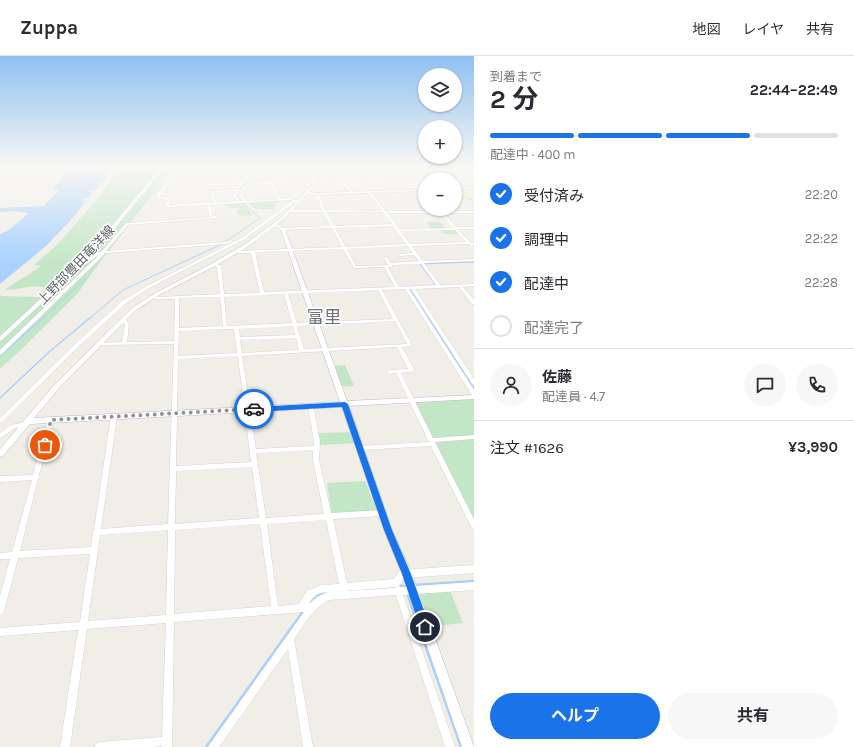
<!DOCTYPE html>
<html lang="ja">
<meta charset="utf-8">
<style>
body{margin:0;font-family:Karla,"Noto Sans JP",sans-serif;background:#f7f7f7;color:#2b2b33;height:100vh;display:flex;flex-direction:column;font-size:15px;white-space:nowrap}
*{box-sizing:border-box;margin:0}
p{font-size:13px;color:#7c7c81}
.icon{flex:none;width:22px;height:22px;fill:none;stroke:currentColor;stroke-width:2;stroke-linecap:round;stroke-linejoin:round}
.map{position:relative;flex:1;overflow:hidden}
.side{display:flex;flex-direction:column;background:#fff;width:380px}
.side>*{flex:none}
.tools{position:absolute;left:418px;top:12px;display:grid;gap:8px}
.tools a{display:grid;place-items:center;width:44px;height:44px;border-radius:50%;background:#fff;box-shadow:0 1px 3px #0004;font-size:20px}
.pin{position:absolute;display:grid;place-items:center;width:34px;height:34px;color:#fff;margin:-17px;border:2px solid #fff;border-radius:50%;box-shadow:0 1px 4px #0007}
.courier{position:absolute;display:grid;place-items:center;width:40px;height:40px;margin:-20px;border:3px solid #1a73e8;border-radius:50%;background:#fff;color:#222;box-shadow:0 1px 5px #0007}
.summary em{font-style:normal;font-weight:700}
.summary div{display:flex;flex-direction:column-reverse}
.summary{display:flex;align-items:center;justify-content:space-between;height:68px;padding:0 16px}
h1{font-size:26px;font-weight:700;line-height:30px}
.bar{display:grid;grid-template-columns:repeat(4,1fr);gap:6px 4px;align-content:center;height:48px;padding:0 16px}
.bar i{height:5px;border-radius:3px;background:#e1e1e2}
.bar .selected{background:#1a73e8}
.bar p{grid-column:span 4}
.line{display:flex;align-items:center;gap:10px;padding:0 16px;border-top:1px solid #e1e1e2}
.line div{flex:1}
.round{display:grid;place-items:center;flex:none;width:42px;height:42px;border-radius:21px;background:#f7f7f7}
ol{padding:0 16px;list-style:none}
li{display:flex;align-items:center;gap:12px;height:44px}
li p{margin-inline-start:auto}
li .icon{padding:4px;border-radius:50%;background:#1a73e8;color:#fff;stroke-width:4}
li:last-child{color:#7c7c81}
li i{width:22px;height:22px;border:2px solid #e1e1e2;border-radius:50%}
.button{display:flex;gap:8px;margin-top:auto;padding:8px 16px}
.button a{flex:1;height:46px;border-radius:24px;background:#1a73e8;color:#fff;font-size:16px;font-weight:700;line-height:46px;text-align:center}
.button a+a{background:#f7f7f7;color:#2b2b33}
header{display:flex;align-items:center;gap:24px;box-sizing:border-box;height:56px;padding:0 20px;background:#fff;border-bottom:1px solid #e1e1e2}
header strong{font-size:19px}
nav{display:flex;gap:22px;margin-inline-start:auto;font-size:14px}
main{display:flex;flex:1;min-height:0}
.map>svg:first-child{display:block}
.green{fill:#c3e7c6}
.water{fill:#a8d1fe}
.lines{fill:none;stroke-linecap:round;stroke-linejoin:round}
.stream-far2{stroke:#a8d1fe;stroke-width:1}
.stream-far1{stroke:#a8d1fe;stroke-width:1.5}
.stream{stroke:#a8d1fe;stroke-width:2.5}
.street-casing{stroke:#b8bbbf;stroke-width:0.5}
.secondary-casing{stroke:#b9bcc1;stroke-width:1}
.primary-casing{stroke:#f0d45f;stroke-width:1}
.street{fill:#fff;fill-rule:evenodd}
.secondary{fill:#fff;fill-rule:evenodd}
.primary{fill:#fef8ad;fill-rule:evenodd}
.route{fill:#1a73e8}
.done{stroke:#919293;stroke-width:4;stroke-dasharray:0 7.2}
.labels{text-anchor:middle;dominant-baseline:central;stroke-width:3;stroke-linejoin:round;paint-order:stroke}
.far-street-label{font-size:13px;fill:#5e6166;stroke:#fff}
.quarter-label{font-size:17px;fill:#6f7378;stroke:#fff}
</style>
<header>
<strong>Zuppa</strong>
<nav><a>地図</a><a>レイヤ</a><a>共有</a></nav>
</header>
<main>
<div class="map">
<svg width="474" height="691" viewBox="0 0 474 691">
<rect width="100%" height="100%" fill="#f0eee6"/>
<g class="green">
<path d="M120,111H171L166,121L100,206L77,238L27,288L0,313V240L40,241L45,232C32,227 19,235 5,234C16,225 29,219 41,210L34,209L59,187L102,137Z"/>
<path d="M278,144L273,153H255L247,146Z"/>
<path d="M226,147H243L253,159L240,160L237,157L239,152H231L226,149Z"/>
<path d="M426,166H440L446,173L455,172L461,178H444L440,173H431Z"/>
<path d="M345,309L354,330L339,331L332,310Z"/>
<path d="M474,341V470L412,344Z"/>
<path d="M354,376L358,387L319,389V377Z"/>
<path d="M365,425L378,457L332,460L327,427Z"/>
<path d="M449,532L463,567L425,571L412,535Z"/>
</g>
<path class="water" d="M65,111H112L108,113L103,122L108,120L103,126L95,128L100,129L97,133L88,135L87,136H92L88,142L80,144L86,145L69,166L46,190L0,228V178L9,174L29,157L14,155L0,156V152L44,150L59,134L52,133C58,128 64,123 63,115Z"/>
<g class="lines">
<g class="stream-far2">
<path d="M437,111L450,123"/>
<path d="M455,127L466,137"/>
<path d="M238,135L260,111"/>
<path d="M460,139L474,145"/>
<path d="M452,167L474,190"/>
<path d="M225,186L260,162L239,143L237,138"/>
<path d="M434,229L435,228L420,208L474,206"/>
<path d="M414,230L409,231L429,262"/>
<path d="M43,262L86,222"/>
<path d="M90,262L123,234L222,188"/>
</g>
<g class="stream-far1">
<path d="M428,261L474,332"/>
<path d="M0,300L44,261"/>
<path d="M0,342L49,296L91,261"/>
</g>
<g class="stream">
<path d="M414,529L474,525"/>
<path d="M398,530H408"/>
<path d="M407,537L461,691"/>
<path d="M309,548L321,537L328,536"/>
<path d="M206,691L304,554"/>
</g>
<defs>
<g id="street">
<path d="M176,111H179L176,116L194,115V112L196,111L198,121L196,122L195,117L175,118L160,140L161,141L171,142L169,149L208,146H213L210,135L236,133L239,129L204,130L203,129V128L240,127L256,111H259L243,129C239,130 238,136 237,140L240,145H243L239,140L242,133L248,127L271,125H284L278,111H280L287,125L314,123L315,124L314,125L273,127L281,143C284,142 288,143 291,141C299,137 304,131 312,133L305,135L290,144L210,149L213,160H218L219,161L217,162L128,169L106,195L226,186L232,184L234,185L227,188L105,197L103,200L2,298L0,299V294L100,198L76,215H74V213L97,197L102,195L126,167L210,161L207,149L168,151L165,149L168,144L159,143L156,140ZM270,128L278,143L246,145L243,140L244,133L250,129ZM235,135L233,140L237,145L216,146L213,137Z"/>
<path d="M326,111H329L327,113L326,112Z"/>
<path d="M366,111H369L372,115L474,112V114L373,117L388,136L386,137L370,117L340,118L342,121L360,120L361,121L360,122L343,123L354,137L352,138H351L337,118H334L315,129L313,128L333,116L369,115Z"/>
<path d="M370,135L385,155H474V157H443L456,171H474V173H458L471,187H474V189H473L474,193L469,188H466L412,190L423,205L474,203V205L424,207L440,229L474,228V230L463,231L474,244V248H472L459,231L415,233L474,323V329L472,328L411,233H409L474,334V340L472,339L405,233L382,234L412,289L410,290L402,291L414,313L411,316L401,317L433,382L474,379V383L435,386L474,463V473L472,472L431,390L360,394H358L357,392L358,390H360L429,386L396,317L390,318L387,316L390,314L408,313L397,291L242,300L256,393L314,390V385L308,350L309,349H313L320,385L319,404L331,457L382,454L384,455L385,457L384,459L382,460L333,463L347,527L394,523L399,515L402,514L474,509V517L404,522L399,530L396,531L332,536L395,532L398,530L401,531L474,526V534L403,539L455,691H445L396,539L329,544C313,552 304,569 294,583L313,691H303L288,593L219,691H208L210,688L304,556L174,566L172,691H162V690L153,691H94L96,688L99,686L162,681L166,567L87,573L70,691H60L78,574L0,580V572L80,566L90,498L18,502L4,555L3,558L0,559V540L10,503H0V497L12,496L32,424L0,426V420L33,419L48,364L49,363H53L54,364L39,419L40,421L38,423L20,495L91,491L93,477L92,476L94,474L111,360L114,358L117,360L101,473L168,468L174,288L98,289L96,288L98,287L122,286L125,268L121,264L123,263H125L129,268L127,286L174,285L175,243H159L149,242V240L159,241L220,238L217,211L213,208L215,207L221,210L224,238L260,237L251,197H236L234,196L235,195L342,191L332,172L282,174L281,173L283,172L331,170L323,156H289L287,155L289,154H322L315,138L317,137L319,138L325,154L382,155L368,136ZM326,156H383L392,168L334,170ZM387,157H439L453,172L399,173ZM393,170L406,188L346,191L335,172ZM455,174L466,186L410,188L400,175ZM408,190L413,197L400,198L398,199L399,200L414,199L419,205L391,207L387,201H386L384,202L388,209L356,210L347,193ZM343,193L354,212L384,211L395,231L264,236L255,196ZM421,208L436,229L399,231L388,211H392V209ZM378,234L393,263L297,267L288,238ZM284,238L292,267L227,270L224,241ZM220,241L223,270L179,272V242ZM395,265L407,288L304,293L297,270ZM293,270L295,279L240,281L239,273ZM226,273H234L237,297L178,300L179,275ZM296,282L299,294L242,297L240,284ZM238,300L251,406L176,410L178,303ZM313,394V404L324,458L266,462L256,397ZM252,411L259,462L175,468L176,415ZM326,464L339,528L321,529L307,535L299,548L278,550L267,468ZM260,468L271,550L174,558L175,474ZM168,474L166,559L88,565L100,479ZM328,536L317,541L310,547H309C314,539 318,537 328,536Z"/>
<path d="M293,144H300L302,145L300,146H295L245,183L149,232L126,247L76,293L2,366L0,367V362L72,291L122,245L147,230L243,181Z"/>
<path d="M26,366L28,367L29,368L28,369L15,372L0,382V377L11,369Z"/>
</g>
<g id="secondary">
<path d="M161,111H165L103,187L77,215L2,284L0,285V280L73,213L99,185Z"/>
<path d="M306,111H310L316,123V129L309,136L317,137L425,133V135L317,139L307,138L284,163L277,168L285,173L347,345L474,339V343L349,350L392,474L412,518L474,691H462L402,518L384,474L342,351L30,368L3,400L0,401V393L55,328L132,252L157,236L213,207L245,188L282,161L312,129V123ZM275,170L281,174L340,346L34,362L59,332L136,254L161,238L217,209L249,190Z"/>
<path d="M474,131V133L455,134V132Z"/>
</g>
<g id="primary">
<path d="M408,111H413L433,123H428Z"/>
<path d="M455,133L474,141V144L455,136Z"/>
</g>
</defs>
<use href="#street" class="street-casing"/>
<use href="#secondary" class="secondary-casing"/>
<use href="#primary" class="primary-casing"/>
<use href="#street" class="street"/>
<use href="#secondary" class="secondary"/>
<use href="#primary" class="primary"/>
</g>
<linearGradient id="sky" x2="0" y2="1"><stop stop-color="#8ec0f1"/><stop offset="0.53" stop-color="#f8f7f4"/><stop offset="1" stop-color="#f8f7f4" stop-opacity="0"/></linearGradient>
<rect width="474" height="208" fill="url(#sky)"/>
<path class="route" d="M345,346L348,348L392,474L411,518L430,571L429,575L425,576L422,575L420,571L402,518L384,474L342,351L254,356L251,353L254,351Z"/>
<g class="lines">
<path class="done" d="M45,389L51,364L254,353"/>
</g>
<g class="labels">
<g class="far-street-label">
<text transform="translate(76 209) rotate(-46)">上野部豊田竜洋線</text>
</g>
<g class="quarter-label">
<text x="324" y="261">富里</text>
</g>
</g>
</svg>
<div class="tools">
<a><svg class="icon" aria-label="layers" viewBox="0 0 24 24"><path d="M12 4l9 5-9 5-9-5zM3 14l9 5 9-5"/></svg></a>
<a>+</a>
<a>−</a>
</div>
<div class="pin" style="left:45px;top:389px;background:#ea580c"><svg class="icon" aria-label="bag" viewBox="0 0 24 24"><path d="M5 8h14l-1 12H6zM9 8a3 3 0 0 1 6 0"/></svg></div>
<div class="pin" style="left:425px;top:571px;background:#1f2937"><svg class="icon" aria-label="home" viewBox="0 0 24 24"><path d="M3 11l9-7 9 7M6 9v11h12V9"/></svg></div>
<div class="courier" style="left:254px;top:353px"><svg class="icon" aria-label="car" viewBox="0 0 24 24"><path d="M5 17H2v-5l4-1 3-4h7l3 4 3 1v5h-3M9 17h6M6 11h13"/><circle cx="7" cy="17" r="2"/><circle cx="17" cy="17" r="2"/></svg></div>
</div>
<section class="side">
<div class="summary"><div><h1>2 分</h1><p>到着まで</p></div><em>22:44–22:49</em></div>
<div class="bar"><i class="selected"></i><i class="selected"></i><i class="selected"></i><i></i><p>配達中 · 400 m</p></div>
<ol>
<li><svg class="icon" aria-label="check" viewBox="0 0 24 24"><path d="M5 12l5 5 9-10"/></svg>受付済み<p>22:20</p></li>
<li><svg class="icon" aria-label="check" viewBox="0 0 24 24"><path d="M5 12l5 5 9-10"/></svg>調理中<p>22:22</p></li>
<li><svg class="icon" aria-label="check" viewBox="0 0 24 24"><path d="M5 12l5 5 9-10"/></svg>配達中<p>22:28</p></li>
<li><i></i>配達完了</li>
</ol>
<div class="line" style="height:72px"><a class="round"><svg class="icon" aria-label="person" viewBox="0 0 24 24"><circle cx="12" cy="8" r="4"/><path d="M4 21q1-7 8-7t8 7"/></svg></a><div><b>佐藤</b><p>配達員 · 4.7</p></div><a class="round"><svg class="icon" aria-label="chat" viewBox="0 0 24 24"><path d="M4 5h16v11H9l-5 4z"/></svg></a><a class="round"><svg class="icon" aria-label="phone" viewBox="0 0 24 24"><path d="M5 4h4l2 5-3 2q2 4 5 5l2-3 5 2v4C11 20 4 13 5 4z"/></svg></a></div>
<div class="line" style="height:52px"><div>注文 #1626</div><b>¥3,990</b></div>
<div class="button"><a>ヘルプ</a><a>共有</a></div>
</section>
</main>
